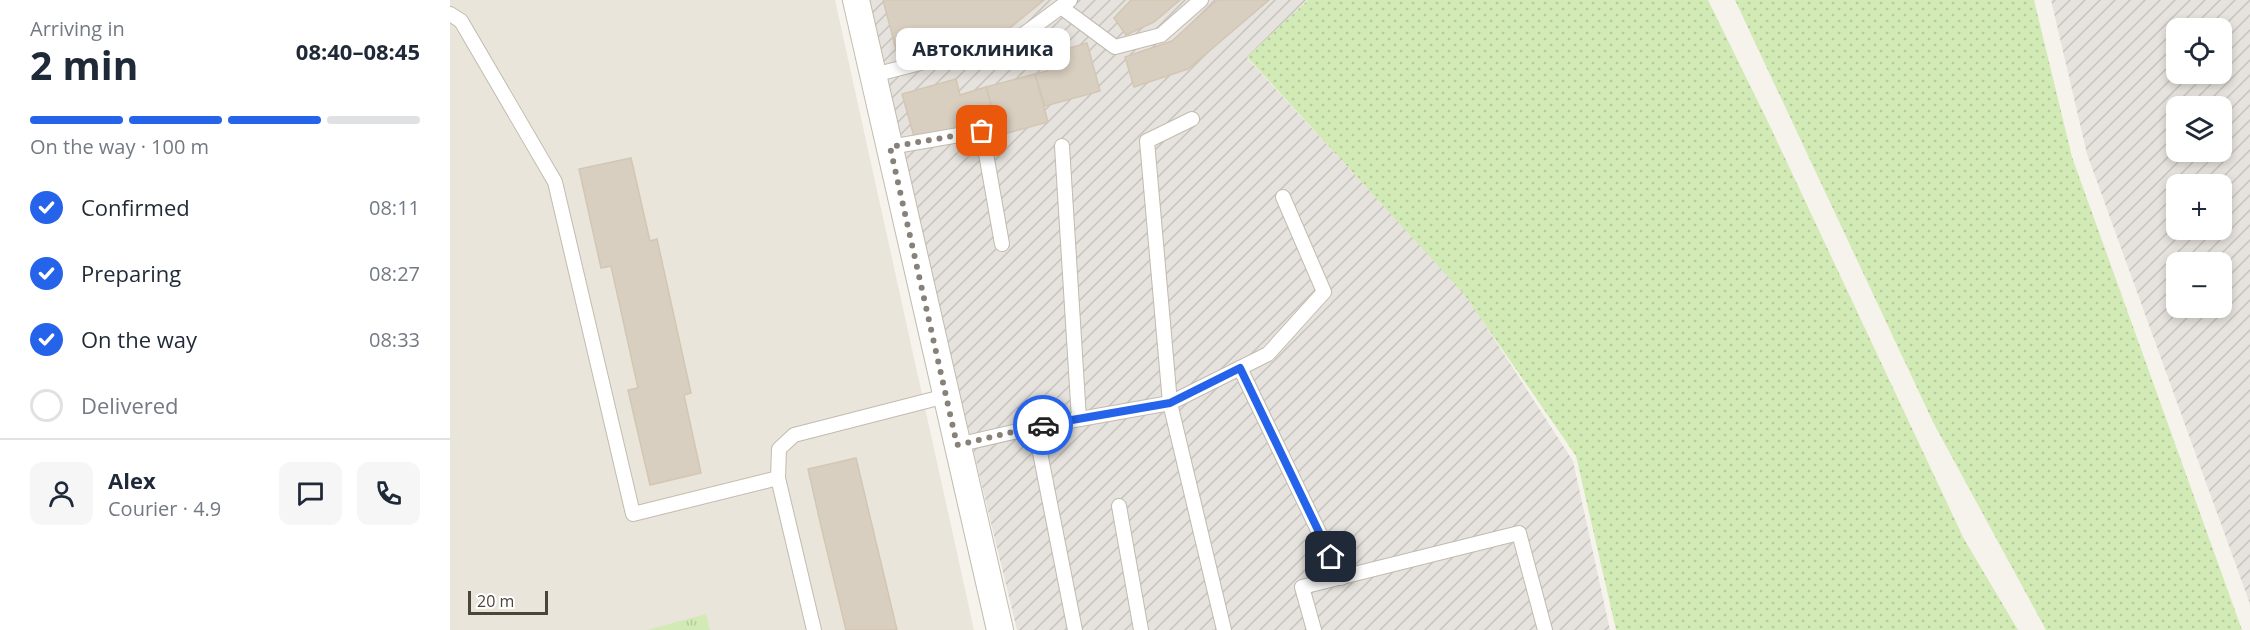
<!DOCTYPE html>
<meta charset="utf-8">
<style>
body{margin:0;font-family:"Open Sans",sans-serif;background:#f6f6f7;color:#1f2937;height:100vh;display:flex;flex-direction:column;font-size:22px;white-space:nowrap}
*{box-sizing:border-box;margin:0}
p{font-size:20px;color:#747a83}
.icon{flex:none;width:33px;height:33px;fill:none;stroke:currentColor;stroke-width:2;stroke-linecap:round;stroke-linejoin:round}
.map{position:relative;flex:1;overflow:hidden}
.side{display:flex;flex-direction:column;background:#fff;width:450px}
.side>*{flex:none}
.fabs{position:absolute;left:1716px;top:18px;display:grid;gap:12px}
.fabs a{display:grid;place-items:center;width:66px;height:66px;border-radius:12px;background:#fff;box-shadow:0 3px 9px #0003;font-size:30px}
.scale{position:absolute;left:18px;bottom:15px;width:80px;box-sizing:border-box;padding-left:6px;border:3px solid #4b4439;border-top:0;font-size:16px;line-height:21px;white-space:nowrap;color:#4b4439;-webkit-text-stroke:4px #fff;paint-order:stroke}
.pin{position:absolute;display:grid;place-items:center;width:51px;height:51px;color:#fff;margin:-26px;border-radius:12px;box-shadow:0 3px 9px #0006}
.courier{position:absolute;display:grid;place-items:center;width:60px;height:60px;margin:-30px;border:4px solid #2563eb;border-radius:50%;background:#fff;color:#222;box-shadow:0 2px 8px #0007}
.bubble{position:absolute;height:42px;border-radius:12px;background:#fff;box-shadow:0 3px 9px #0003;font-size:20px;font-weight:700;line-height:42px;text-align:center}
.overview em{font-style:normal;font-weight:700}
.overview div{display:flex;flex-direction:column-reverse}
.overview{display:flex;align-items:center;justify-content:space-between;height:102px;padding:0 30px}
h1{font-size:39px;font-weight:700;line-height:45px}
.bar{display:grid;grid-template-columns:repeat(4,1fr);gap:9px 6px;align-content:center;height:72px;padding:0 30px}
.bar i{height:8px;border-radius:4px;background:#e0e1e3}
.bar .selected{background:#2563eb}
.bar p{grid-column:span 4}
.line{display:flex;align-items:center;gap:15px;padding:0 30px;border-top:2px solid #e0e1e3}
.line div{flex:1}
.round{display:grid;place-items:center;flex:none;width:63px;height:63px;border-radius:12px;background:#f6f6f7}
ol{padding:0 30px;list-style:none}
li{display:flex;align-items:center;gap:18px;height:66px}
li p{margin-inline-start:auto}
li .icon{padding:6px;border-radius:50%;background:#2563eb;color:#fff;stroke-width:4}
li:last-child{color:#747a83}
li i{width:33px;height:33px;border:3px solid #e0e1e3;border-radius:50%}
main{display:flex;flex:1;min-height:0}
.map>svg:first-child{display:block}
.residential{fill:#eae5da}
.industrial{fill:url(#industrial-furrows);fill-rule:evenodd}
.grass{fill:url(#grass-dots)}
.park{fill:url(#park-tufts)}
.building{fill:#d8cfc1;stroke:#d3c7b4;stroke-width:1.5}
.lines{fill:none;stroke-linecap:round;stroke-linejoin:round}
.lane-casing{stroke:#c2bbae;stroke-width:16}
.street-casing{stroke:#c2bbae;stroke-width:28}
.lane{stroke:#fff;stroke-width:14}
.street{stroke:#fff;stroke-width:26}
.done{stroke:#878178;stroke-width:6;stroke-dasharray:0 10.8}
.route{stroke:#2563eb;stroke-width:8}
</style>
<main>
<section class="side">
<div class="overview"><div><h1>2 min</h1><p>Arriving in</p></div><em>08:40–08:45</em></div>
<div class="bar"><i class="selected"></i><i class="selected"></i><i class="selected"></i><i></i><p>On the way · 100 m</p></div>
<ol>
<li><svg class="icon" aria-label="check" viewBox="0 0 24 24"><path d="M5 12l5 5 9-10"/></svg>Confirmed<p>08:11</p></li>
<li><svg class="icon" aria-label="check" viewBox="0 0 24 24"><path d="M5 12l5 5 9-10"/></svg>Preparing<p>08:27</p></li>
<li><svg class="icon" aria-label="check" viewBox="0 0 24 24"><path d="M5 12l5 5 9-10"/></svg>On the way<p>08:33</p></li>
<li><i></i>Delivered</li>
</ol>
<div class="line" style="height:108px"><a class="round"><svg class="icon" aria-label="person" viewBox="0 0 24 24"><circle cx="12" cy="8" r="4"/><path d="M4 21q1-7 8-7t8 7"/></svg></a><div><b>Alex</b><p>Courier · 4.9</p></div><a class="round"><svg class="icon" aria-label="chat" viewBox="0 0 24 24"><path d="M4 5h16v11H9l-5 4z"/></svg></a><a class="round"><svg class="icon" aria-label="phone" viewBox="0 0 24 24"><path d="M5 4h4l2 5-3 2q2 4 5 5l2-3 5 2v4C11 20 4 13 5 4z"/></svg></a></div>
</section>
<div class="map">
<svg width="1800" height="630" viewBox="0 0 1800 630">
<defs>
<pattern id="industrial-furrows" width="10" height="10" patternUnits="userSpaceOnUse" patternTransform="scale(1.5)"><rect width="10" height="10" fill="#e6e2dd"/><path d="M-1 1l2-2M0 10L10 0M9 11l2-2" fill="none" stroke="#c7c3be"/></pattern>
<pattern id="grass-dots" width="8" height="8" patternUnits="userSpaceOnUse" patternTransform="scale(1.5)"><rect width="8" height="8" fill="#d2eab5"/><path d="M2 2h.1M6 6h.1" fill="none" stroke="#b6ca9c" stroke-width="1.8" stroke-linecap="round"/></pattern>
<pattern id="park-tufts" width="24" height="20" patternUnits="userSpaceOnUse" patternTransform="scale(1.5)"><rect width="24" height="20" fill="#d2eab5"/><path d="M3 7l-1-3M5 7V3M7 7l1-3M15 17l-1-3M17 17v-4M19 17l1-3" fill="none" stroke="#b6ca9c"/></pattern>
</defs>
<rect width="100%" height="100%" fill="#f6f3ec"/>
<path class="residential" d="M0,0H385L524,630H0Z"/>
<g class="industrial">
<path d="M414,0H857L797,58L1015,294L1123,461L1160,630H567Z"/>
<path d="M1601,0H1800V604L1637,154ZM1726,28H1772V74H1726ZM1726,106H1772V152H1726ZM1726,184H1772V230H1726ZM1726,262H1772V308H1726Z"/>
</g>
<g class="grass">
<path d="M858,0H1258L1318,122L1514,539L1568,630H1166L1126,456L1014,294L797,57Z"/>
<path d="M1285,0H1584L1622,157L1792,630H1596L1484,424Z"/>
</g>
<path class="park" d="M256,614L260,630H197Z"/>
<g class="building">
<path d="M433,0H594L561,27L448,57Z"/>
<path d="M681,0H730L704,22L676,35L664,18Z"/>
<path d="M767,0H819L738,69L684,87L675,57L722,41Z"/>
<path d="M637,43L650,91L595,106L585,74L597,71L593,56Z"/>
<path d="M585,74L598,122L550,135L536,87Z"/>
<path d="M506,79L510,95L536,87L545,118L465,140L452,94Z"/>
<path d="M181,158L200,241L207,239L241,393L234,395L251,473L200,485L178,390L188,388L161,266L151,268L129,169Z"/>
<path d="M406,458L447,630H396L371,526L358,469Z"/>
</g>
<g class="lines">
<defs>
<g id="lane">
<path d="M611,7L665,47L711,35L751,0"/>
<path d="M0,14L11,21L105,182L183,514L328,478"/>
<path d="M424,75L570,37L620,0"/>
<path d="M742,119L697,141L720,403L818,354L874,292L833,197"/>
<path d="M612,146L629,419"/>
<path d="M440,147L532,131L552,244"/>
<path d="M790,368L891,578"/>
<path d="M507,445L585,427"/>
<path d="M669,506L691,630"/>
<path d="M364,630L328,478L329,449L344,435L496,396"/>
<path d="M625,630L585,427L720,403L774,630"/>
<path d="M864,630L852,587L1069,533L1095,630"/>
</g>
<path id="street" d="M406,0L550,630"/>
</defs>
<use href="#lane" class="lane-casing"/>
<use href="#street" class="street-casing"/>
<use href="#lane" class="lane"/>
<use href="#street" class="street"/>
</g>
<g class="lines">
<path class="done" d="M532,131L440,147L507,445L593,425"/>
<path class="route" d="M593,425L720,403L790,368L881,557"/>
</g>
</svg>
<div class="fabs">
<a><svg class="icon" aria-label="locate" viewBox="0 0 24 24"><circle cx="12" cy="12" r="6"/><path d="M12 2v4M12 18v4M2 12h4M18 12h4"/></svg></a>
<a><svg class="icon" aria-label="layers" viewBox="0 0 24 24"><path d="M12 4l9 5-9 5-9-5zM3 14l9 5 9-5"/></svg></a>
<a>+</a>
<a>−</a>
</div>
<div class="scale">20 m</div>
<div class="pin" style="left:532px;top:131px;background:#ea580c"><svg class="icon" aria-label="bag" viewBox="0 0 24 24"><path d="M5 8h14l-1 12H6zM9 8a3 3 0 0 1 6 0"/></svg></div>
<div class="pin" style="left:881px;top:557px;background:#1f2937"><svg class="icon" aria-label="home" viewBox="0 0 24 24"><path d="M3 11l9-7 9 7M6 9v11h12V9"/></svg></div>
<div class="courier" style="left:593px;top:425px"><svg class="icon" aria-label="car" viewBox="0 0 24 24"><path d="M5 17H2v-5l4-1 3-4h7l3 4 3 1v5h-3M9 17h6M6 11h13"/><circle cx="7" cy="17" r="2"/><circle cx="17" cy="17" r="2"/></svg></div>
<div class="bubble" style="left:446px;top:28px;width:174px">Автоклиника</div>
</div>
</main>
